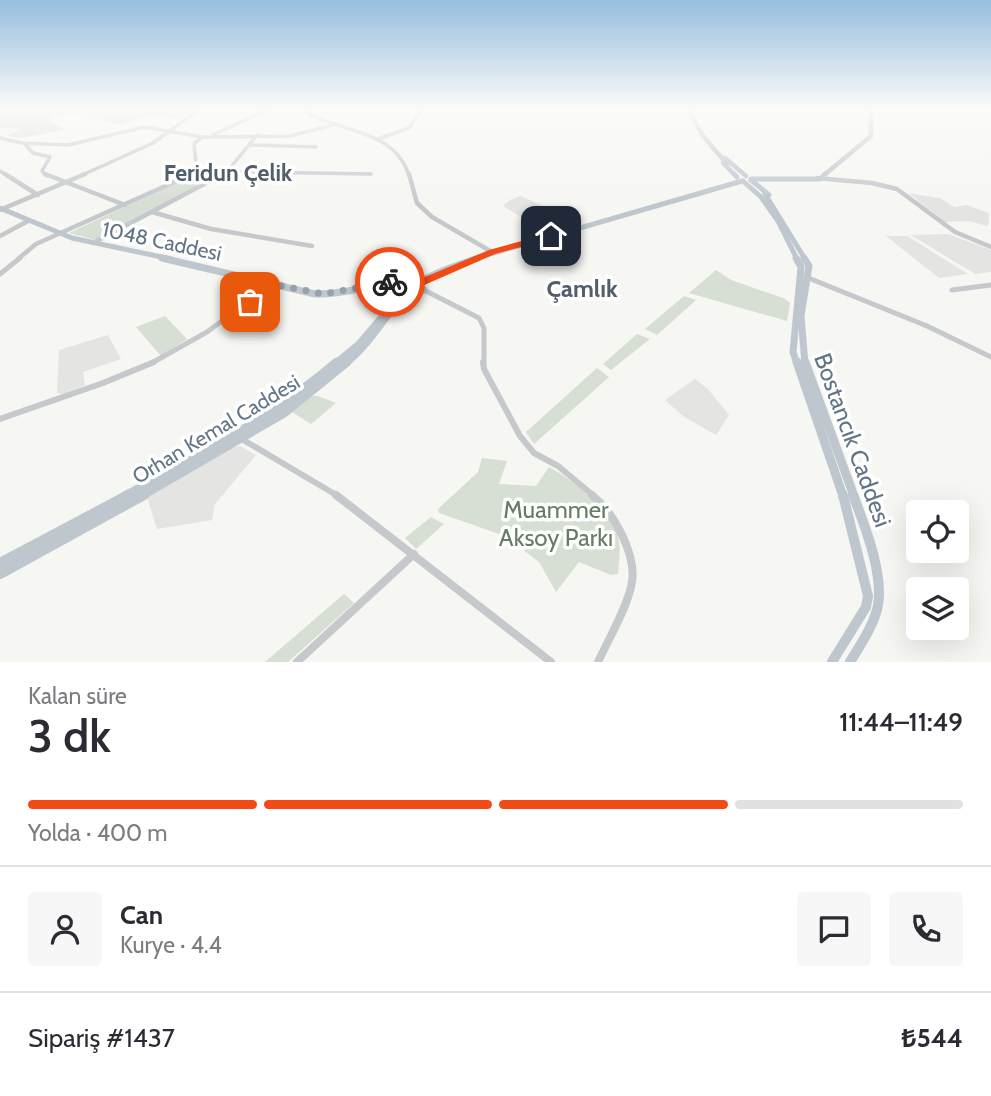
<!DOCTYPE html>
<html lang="tr">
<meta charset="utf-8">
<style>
body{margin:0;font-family:Cabin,sans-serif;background:#f7f7f7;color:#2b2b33;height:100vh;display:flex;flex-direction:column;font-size:26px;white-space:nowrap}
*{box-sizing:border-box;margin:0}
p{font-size:23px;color:#7c7c81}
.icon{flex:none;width:38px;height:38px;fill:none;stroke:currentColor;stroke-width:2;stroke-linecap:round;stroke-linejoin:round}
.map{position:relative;height:662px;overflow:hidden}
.details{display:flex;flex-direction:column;background:#fff;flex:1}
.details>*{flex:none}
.controls{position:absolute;left:906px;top:500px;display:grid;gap:14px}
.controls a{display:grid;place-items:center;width:63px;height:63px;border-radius:7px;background:#fff;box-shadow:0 7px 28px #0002;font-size:35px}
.pin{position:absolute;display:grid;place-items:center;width:60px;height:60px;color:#fff;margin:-30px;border-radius:14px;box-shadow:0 4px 10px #0006}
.courier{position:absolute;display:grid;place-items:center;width:70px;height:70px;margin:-35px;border:5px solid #f14c17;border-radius:50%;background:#fff;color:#222;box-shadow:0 2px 9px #0007}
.overview em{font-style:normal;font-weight:600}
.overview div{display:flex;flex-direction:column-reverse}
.overview{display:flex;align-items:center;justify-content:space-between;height:119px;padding:0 28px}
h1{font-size:46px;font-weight:600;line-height:52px}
.bar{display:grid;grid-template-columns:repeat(4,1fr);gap:10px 7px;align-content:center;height:84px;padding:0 28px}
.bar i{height:9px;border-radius:5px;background:#e1e1e2}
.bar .active{background:#f14c17}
.bar p{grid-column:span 4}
.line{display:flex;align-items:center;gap:18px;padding:0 28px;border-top:2px solid #e1e1e2}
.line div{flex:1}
.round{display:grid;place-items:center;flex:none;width:74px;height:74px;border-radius:7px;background:#f7f7f7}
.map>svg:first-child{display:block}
.built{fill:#e4e5e3}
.green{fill:#d7ded3}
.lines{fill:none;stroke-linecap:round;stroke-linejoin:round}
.minor-far4{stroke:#c5c9cc;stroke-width:3.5}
.minor-far3{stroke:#c5c9cc;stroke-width:4.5}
.minor-far2{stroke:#c5c9cc;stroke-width:5}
.minor-far1{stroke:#c5c9cc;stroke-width:6}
.minor{stroke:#c5c9cc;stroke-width:8}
.major-far4{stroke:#bfc7ce;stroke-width:4.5}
.major-far3{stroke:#bfc7ce;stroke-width:5}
.major-far2{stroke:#bfc7ce;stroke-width:7}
.major-far1{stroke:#bfc7ce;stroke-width:9}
.major{stroke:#bfc7ce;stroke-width:10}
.route{fill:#f14c17}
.done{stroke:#96a2ac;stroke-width:7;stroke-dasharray:0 12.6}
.labels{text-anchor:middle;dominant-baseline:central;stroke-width:7;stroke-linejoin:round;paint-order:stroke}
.street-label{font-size:21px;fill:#627586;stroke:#fff}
.far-district-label{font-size:23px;font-weight:bold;fill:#515f6a;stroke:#fff}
.quarter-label{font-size:24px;font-weight:bold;fill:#515f6a;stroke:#fff}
.near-street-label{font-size:24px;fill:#627586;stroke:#fff}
.near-park-label{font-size:24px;fill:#677c62;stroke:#fff}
</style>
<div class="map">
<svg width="991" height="662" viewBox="0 0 991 662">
<rect width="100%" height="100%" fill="#f6f6f2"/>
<g class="built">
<path d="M908,193L940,198L954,207L967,205L989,213L988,226L968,221L945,222Z"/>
<path d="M520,196H521L554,211L523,218L503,206L510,200Z"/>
<path d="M948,234L991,250V272L975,274L911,235Z"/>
<path d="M886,236H907L968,274L939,278Z"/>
<path d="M108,335L121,359L83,372L85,385L63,394L57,393L59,350Z"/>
<path d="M695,379L708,389L729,415L716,435L683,416L665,400Z"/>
<path d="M240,446L256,455L215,504L212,520L157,529L147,497L231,448Z"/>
</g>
<g class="green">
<path d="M0,109H197L184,118L147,116L120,125L82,114L51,118V122L65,130L21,138L7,136L21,129L0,128Z"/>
<path d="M197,173L221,174L96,240L69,233Z"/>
<path d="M716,270L731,280L783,298L790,303L787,321L689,293Z"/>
<path d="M684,296L696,300L657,335L645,329Z"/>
<path d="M165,316L187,339L161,356L136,327Z"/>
<path d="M637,334L650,339L611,370L603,364Z"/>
<path d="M597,368L609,377L534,444L526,432Z"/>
<path d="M311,396H318L336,403L311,424L292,412Z"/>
<path d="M482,458L507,461L499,484L536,486L549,467C572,479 611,510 618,536C621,547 619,562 618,574L611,575L579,562L556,592L539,562L505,536L439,513L438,509L478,472Z"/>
<path d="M431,517L444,524L416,549L405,538Z"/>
<path d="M344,594L354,603L288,662H265Z"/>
</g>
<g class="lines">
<g class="minor-far4">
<path d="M301,109C335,133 395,127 409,176"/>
<path d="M213,135L269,109"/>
<path d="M0,138L22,143L68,145L145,127L202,137L290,136L337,124"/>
<path d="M378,139L409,128L422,109"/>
<path d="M25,144L33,153L50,157L42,171L47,176"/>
<path d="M250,145L316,147"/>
<path d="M0,171L8,176"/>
<path d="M196,171L371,174"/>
<path d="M80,176L153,143L200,109"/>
<path d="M188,176L197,172L194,144L202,137"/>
<path d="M220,176L226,173L257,135"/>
</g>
<g class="minor-far3">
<path d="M5,174L38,195"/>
<path d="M45,174L125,205"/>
<path d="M409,174L417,203L432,217L492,252"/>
<path d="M817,178L872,183L897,189L955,232L991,247"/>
<path d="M0,210L85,174"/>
<path d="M152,212L211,229L312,246"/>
<path d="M0,236L28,221"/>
<path d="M93,243L223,174"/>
<path d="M18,259L36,244L192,174"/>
</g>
<g class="minor-far2">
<path d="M0,274L20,258"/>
<path d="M806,277L927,326L991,357"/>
<path d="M424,290L479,318L484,328V364"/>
<path d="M952,290L991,285"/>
<path d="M150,364L207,332L272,284"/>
</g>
<g class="minor-far1">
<path d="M483,362L484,369L520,436L534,453L558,466L594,496"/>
<path d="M0,419L103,383L154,362"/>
<path d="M240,438L338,496"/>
</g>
<g class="minor">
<path d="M336,495L551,662"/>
<path d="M592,495C614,513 639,557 631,587C625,612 609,638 598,662"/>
<path d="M297,662L414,554"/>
</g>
<g class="major-far4">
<path d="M688,109L703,136L727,164"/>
<path d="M725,158L746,176"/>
<path d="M723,163L736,176"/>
<path d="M823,176L871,136V109"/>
</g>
<g class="major-far3">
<path d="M734,174L737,177"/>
<path d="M751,179H820L825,174"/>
<path d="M751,180L769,195"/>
<path d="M743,181L761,197L778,221"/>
<path d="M765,194L805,259"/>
<path d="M0,208L72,238L171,259"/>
<path d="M778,221L797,259"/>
<path d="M473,259L742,181"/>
</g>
<g class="major-far2">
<path d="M162,258L315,294C349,295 381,281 415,281L424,290"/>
<path d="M796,258L801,267L793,352L797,364"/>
<path d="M804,258L809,266L801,316L805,364"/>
<path d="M335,364L359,344L408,286"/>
<path d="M345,364C370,345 384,317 405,294C423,275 454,267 478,258"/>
</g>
<g class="major-far1">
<path d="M797,362L843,496"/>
<path d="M805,362L854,496"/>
<path d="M125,496C198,457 274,416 337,362"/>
<path d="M141,496L284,413L347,362"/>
</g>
<g class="major">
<path d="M0,563L128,495"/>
<path d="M0,574L144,495"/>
<path d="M832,662L866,607L868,596L843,495"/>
<path d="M850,662C859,647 871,630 876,613C887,581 865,526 853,495"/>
</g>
</g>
<linearGradient id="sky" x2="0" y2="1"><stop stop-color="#97bdde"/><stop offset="0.54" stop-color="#fbfbf9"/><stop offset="1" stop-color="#fbfbf9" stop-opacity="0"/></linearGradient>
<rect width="991" height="202" fill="url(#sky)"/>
<path class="route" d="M551,233L556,236L554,238L495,254L422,286L404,283L390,285L385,282L404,277L418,280L489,250Z"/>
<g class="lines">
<path class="done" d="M250,302L272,284L324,294L390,282"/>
</g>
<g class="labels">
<g class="street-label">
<text transform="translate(162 241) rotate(12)">1048 Caddesi</text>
<text transform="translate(216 429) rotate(-31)">Orhan Kemal Caddesi</text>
</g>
<g class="far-district-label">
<text x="228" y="173">Feridun Çelik</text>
</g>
<g class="quarter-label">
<text x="582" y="288">Çamlık</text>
</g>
<g class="near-street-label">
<text transform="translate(853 440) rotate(70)">Bostancık Caddesi</text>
</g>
<g class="near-park-label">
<text x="556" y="509">Muammer<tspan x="556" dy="28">Aksoy Parkı</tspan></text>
</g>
</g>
</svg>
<div class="controls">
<a><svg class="icon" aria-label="locate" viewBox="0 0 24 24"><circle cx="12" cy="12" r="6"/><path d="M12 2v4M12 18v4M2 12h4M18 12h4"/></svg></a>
<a><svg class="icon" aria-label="layers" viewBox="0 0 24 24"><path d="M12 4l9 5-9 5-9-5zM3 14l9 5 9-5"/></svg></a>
</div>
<div class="pin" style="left:250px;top:302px;background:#ea580c"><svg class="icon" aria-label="bag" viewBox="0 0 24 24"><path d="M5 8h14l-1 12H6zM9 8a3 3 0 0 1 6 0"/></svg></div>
<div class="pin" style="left:551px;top:236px;background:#1f2937"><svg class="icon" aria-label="home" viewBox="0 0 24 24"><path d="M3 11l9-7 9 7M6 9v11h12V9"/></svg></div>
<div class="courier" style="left:390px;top:282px"><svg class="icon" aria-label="bike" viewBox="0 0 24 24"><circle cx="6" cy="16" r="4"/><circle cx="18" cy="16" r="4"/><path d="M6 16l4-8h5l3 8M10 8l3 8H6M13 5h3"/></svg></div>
</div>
<section class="details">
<div class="overview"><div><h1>3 dk</h1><p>Kalan süre</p></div><em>11:44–11:49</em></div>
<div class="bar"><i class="active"></i><i class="active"></i><i class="active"></i><i></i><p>Yolda · 400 m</p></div>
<div class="line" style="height:126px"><a class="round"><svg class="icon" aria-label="person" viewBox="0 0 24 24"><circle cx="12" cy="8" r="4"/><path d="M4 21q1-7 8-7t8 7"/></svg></a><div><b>Can</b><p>Kurye · 4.4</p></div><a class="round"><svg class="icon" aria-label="chat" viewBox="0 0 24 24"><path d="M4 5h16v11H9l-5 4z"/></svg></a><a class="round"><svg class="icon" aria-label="phone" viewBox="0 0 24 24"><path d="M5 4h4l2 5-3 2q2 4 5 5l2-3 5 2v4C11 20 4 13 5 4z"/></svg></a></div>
<div class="line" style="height:91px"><div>Sipariş #1437</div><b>₺544</b></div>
</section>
